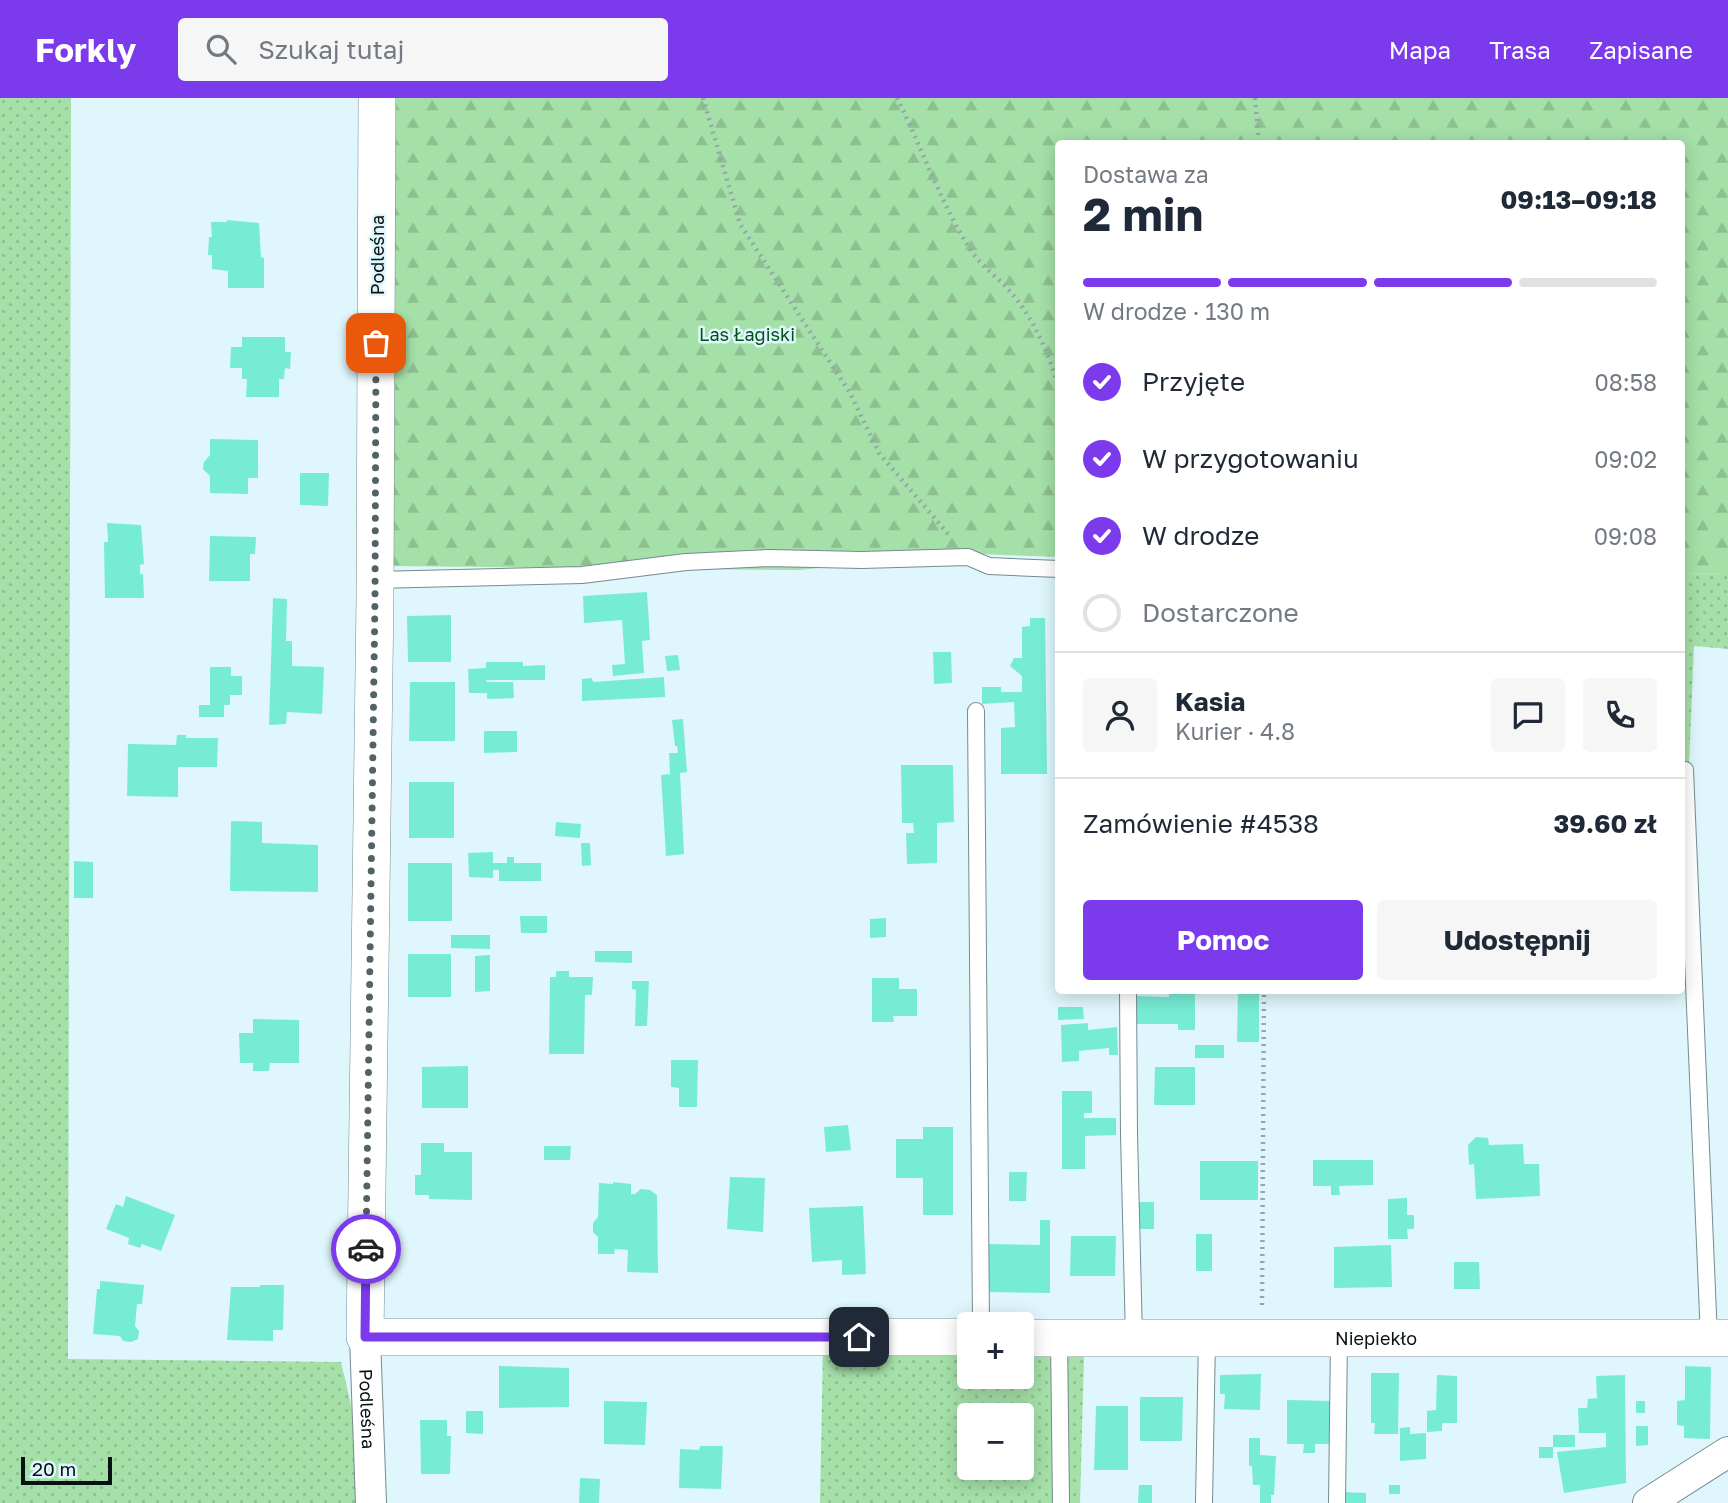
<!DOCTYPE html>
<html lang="pl">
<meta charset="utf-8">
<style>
body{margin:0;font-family:"Golos Text",sans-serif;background:#f6f6f7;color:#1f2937;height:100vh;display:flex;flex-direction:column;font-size:26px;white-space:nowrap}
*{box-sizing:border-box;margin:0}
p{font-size:23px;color:#747a83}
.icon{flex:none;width:38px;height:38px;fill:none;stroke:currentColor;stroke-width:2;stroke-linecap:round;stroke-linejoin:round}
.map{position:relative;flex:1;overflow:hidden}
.drawer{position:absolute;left:1055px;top:42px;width:630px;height:854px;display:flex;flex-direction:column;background:#fff;border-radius:7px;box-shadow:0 4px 18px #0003}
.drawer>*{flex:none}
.controls{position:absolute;left:957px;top:1214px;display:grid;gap:14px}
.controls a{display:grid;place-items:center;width:77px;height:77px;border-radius:7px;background:#fff;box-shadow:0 4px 18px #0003;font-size:35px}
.scale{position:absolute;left:21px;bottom:18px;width:91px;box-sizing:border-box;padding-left:7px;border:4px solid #081113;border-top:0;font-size:19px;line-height:24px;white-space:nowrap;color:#081113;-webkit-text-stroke:5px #dff7fc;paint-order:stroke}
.pin{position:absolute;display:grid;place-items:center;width:60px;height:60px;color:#fff;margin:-30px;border-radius:14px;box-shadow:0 4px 10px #0006}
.courier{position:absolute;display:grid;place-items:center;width:70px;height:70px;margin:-35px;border:5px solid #7c3aed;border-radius:50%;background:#fff;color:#222;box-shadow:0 2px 9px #0007}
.head em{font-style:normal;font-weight:700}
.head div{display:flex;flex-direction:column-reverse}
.head{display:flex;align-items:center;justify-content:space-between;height:119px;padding:0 28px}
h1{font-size:46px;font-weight:700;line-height:52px}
.bar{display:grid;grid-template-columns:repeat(4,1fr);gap:10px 7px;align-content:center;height:84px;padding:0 28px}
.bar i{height:9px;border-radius:5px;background:#e0e1e3}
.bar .on{background:#7c3aed}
.bar p{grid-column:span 4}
.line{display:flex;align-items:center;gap:18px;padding:0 28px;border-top:2px solid #e0e1e3}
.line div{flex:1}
.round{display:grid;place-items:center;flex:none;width:74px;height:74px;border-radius:7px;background:#f6f6f7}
ol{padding:0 28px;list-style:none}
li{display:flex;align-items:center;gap:21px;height:77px}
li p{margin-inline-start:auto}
li .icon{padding:7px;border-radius:50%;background:#7c3aed;color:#fff;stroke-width:4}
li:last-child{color:#747a83}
li i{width:38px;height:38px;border:4px solid #e0e1e3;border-radius:50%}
.cta{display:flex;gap:14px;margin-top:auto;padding:14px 28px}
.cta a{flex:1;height:80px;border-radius:7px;background:#7c3aed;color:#fff;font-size:28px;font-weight:700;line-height:80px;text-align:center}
.cta a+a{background:#f6f6f7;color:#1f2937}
header{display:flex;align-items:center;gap:42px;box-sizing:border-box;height:98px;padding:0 35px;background:#7c3aed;color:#fff}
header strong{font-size:33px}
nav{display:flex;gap:38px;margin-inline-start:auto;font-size:24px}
.search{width:490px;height:63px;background:#f6f6f7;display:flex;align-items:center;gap:18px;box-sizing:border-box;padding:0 24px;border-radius:7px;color:#747a83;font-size:26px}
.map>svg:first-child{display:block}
.grass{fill:url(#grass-dots);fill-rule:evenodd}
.forest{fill:url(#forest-firs)}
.building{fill:#76ecd5}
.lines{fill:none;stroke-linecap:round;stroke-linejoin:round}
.service-casing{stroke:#758b90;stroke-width:18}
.minor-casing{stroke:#758b90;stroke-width:32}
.tertiary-casing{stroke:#758b90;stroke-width:38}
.path{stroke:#93a6aa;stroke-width:4.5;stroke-dasharray:2 5;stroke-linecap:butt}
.service{stroke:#fff;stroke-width:16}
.minor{stroke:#fff;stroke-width:30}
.tertiary{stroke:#fff;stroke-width:37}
.done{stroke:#536265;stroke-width:7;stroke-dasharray:0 12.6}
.route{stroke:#7c3aed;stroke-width:9}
.labels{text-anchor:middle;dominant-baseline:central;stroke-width:5;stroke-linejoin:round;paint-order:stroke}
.street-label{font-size:18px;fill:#081113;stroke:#dff7fc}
.park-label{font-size:18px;fill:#025116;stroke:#dff7fc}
</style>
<header>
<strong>Forkly</strong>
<div class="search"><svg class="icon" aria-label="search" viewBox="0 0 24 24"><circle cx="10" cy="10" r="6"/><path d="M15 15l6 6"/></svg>Szukaj tutaj</div>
<nav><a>Mapa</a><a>Trasa</a><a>Zapisane</a></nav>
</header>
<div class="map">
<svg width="1728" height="1405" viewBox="0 0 1728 1405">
<defs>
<pattern id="grass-dots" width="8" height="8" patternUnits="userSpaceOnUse" patternTransform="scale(1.75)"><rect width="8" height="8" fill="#a5e0a8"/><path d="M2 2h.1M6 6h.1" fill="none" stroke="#8dbf90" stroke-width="1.8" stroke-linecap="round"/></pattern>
<pattern id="forest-firs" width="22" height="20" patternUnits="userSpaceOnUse" patternTransform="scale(1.75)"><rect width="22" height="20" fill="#a5e0a8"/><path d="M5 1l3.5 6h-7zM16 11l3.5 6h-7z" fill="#8dbf90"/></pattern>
</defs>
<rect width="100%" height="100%" fill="#dff7fc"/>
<g class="grass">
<path d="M0,0H71L68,1261L341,1264L359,1341L360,1405H0Z"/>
<path d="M1728,475V551L1694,548L1689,666H1682V476Z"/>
<path d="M823,1250L969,1255L970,1279H1022V1257L1084,1259L1080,1405H820ZM970,1318H1022V1370H970Z"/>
</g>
<path class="forest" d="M392,0H1728V475L1682,476V46H1059V459L951,455L800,472L388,468Z"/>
<g class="building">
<path d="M227,122L259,125L261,159L264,160V190H228V173L212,171V157H208L209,139H212L211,124H227Z"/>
<path d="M242,239H285V254H291L290,271L285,270L284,281H279V299H246L247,281H242V270H230L231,249H242Z"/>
<path d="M210,341L258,342V380H248V396L210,395V378L203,371L204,364L210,357Z"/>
<path d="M300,375H329L328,408L300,407Z"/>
<path d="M107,425L141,427L144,466L140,467V476H143L144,500H105L104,444H108Z"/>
<path d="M210,438L256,439L255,456H250V483H209Z"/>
<path d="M647,494L650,542L642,543L644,575L613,578L612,567L625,566L622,522L584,525L583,498Z"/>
<path d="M273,500L287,501L286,543H292V568L324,569L322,616L287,614L286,626L269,627Z"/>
<path d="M451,517V564H408L407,518Z"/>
<path d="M1030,520H1045L1047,676H1001V630L1015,629L1014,604L982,606V589H1001V594H1022V578L1010,568L1014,560H1022V529L1030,528Z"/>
<path d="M933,554H951L952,585L934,586Z"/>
<path d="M678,557L680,572L667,573L665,558Z"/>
<path d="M486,564H523V568L545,567V582H486L487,584H513L514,600L487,601V595H469L468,571L486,570Z"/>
<path d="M210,569H231V578H242V597H230V607H224V619H199V607H210Z"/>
<path d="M664,579L665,599L582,603V581L592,580L593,584Z"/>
<path d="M410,584H455V643H409Z"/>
<path d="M683,621L687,674L680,675L684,756L666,758L661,677L670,676L669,655H678L677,648H675L672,622Z"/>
<path d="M484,633H517V654L484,655Z"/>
<path d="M177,637H186V640H218L217,669H178V699L127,698L128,646L176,647Z"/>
<path d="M901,667H953L954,724L937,725V765L907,766L906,735H914L913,725H902Z"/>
<rect x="409" y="684" width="45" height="56"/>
<path d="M231,723L262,724V745L318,747V794L230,793Z"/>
<path d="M556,724L581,726L580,740L555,738Z"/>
<path d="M581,745H590L591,767L582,768Z"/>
<path d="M493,754V765H507V759H514V765H541V783H499V772H493V780L469,779L468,755Z"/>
<path d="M74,763L93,764V800H74Z"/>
<rect x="408" y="765" width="44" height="58"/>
<path d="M520,818H547V835H521Z"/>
<path d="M886,820V839L870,840V821Z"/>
<path d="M451,837H490V851L451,850Z"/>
<path d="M595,853H632V865L595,864Z"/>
<rect x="408" y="856" width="43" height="43"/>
<path d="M490,857V893L475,894V858Z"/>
<path d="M556,873H569V879H593L592,897H585L584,956H549L550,879H556Z"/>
<path d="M872,880H899V891H917V918H893L894,924H872Z"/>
<path d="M632,883H649L647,928H635L636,892L632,891Z"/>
<path d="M1169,892H1195V932H1178V926H1136L1134,898L1169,899Z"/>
<path d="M1238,892H1259V944H1237Z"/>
<path d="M1058,909H1083L1084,921L1058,922Z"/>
<path d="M253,921L299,922V965H270L269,973H253V965H240L239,935H253Z"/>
<path d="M1088,925V932L1117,929L1118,957H1109V950L1079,953V963L1062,964L1061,927Z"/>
<rect x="1195" y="947" width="29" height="13"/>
<path d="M671,962H698L697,1009H679V990L671,989Z"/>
<path d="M468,968V1010H422V969Z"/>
<path d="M1155,969H1195V1007H1154Z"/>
<path d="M1062,993H1092V1015H1084V1020H1116V1037L1085,1038V1071H1062Z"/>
<path d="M848,1027L851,1052L826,1054L824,1029Z"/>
<path d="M923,1029H953V1117H923V1080H896V1041H923Z"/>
<path d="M1476,1039L1488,1040L1489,1047L1523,1046L1524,1066H1539L1540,1098L1476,1101L1474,1066L1469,1067L1468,1047Z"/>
<path d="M421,1045H444V1054H472V1102L429,1101V1097H415V1077H421Z"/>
<path d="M544,1048H571L570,1062H544Z"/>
<path d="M1313,1062H1373V1087L1339,1088L1340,1097H1331V1088H1313Z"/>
<rect x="1200" y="1063" width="58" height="39"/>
<path d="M1009,1074H1027L1026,1103H1009Z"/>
<path d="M730,1079L765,1080L763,1134L727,1131Z"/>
<path d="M613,1084L631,1086V1096H635L641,1091L650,1092L657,1097L658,1175L627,1174L628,1152L615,1151L614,1156H598V1139L593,1134V1125L598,1119L599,1085L613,1086Z"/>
<path d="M126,1098L175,1117L161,1153L142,1146L140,1150L128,1146L129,1140L106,1131L116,1106L123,1109Z"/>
<path d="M1407,1100V1117H1414V1131H1407L1408,1141H1388V1101Z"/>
<rect x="1138" y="1104" width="16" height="27"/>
<path d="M863,1108L866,1176L842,1177V1162L812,1164L809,1110Z"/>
<path d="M1040,1122H1050V1195L989,1194V1146L1040,1147Z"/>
<rect x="1196" y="1136" width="16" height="37"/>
<path d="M1071,1138H1116L1115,1178H1070Z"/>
<path d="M1391,1147L1392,1189L1334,1190V1149Z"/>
<path d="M1454,1164H1479L1480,1191H1454Z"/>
<path d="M100,1183L144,1187L142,1206H137L135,1228L139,1233L138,1241L131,1244L123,1243L120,1238L93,1236L97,1191H100Z"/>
<path d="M260,1187H284L283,1232H273V1243L227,1242L231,1189H260Z"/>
<path d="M499,1268L569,1270V1309L499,1310Z"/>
<path d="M1685,1268L1711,1269L1710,1341L1684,1340V1328L1677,1327V1303L1685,1302Z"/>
<path d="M1371,1275H1399L1398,1336H1374L1375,1325H1371Z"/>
<path d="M1261,1276L1260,1312L1224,1311L1225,1296H1220V1277Z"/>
<path d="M1437,1277L1457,1278V1325H1442V1333L1427,1334V1313L1436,1312Z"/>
<path d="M1625,1277L1626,1385L1564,1395L1557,1354L1606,1349V1335H1579L1578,1310H1587L1588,1301L1597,1300L1596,1278Z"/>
<path d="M1140,1299H1183L1182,1343H1140Z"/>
<path d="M1287,1302L1332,1303V1346H1315V1355H1303L1304,1346H1287Z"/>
<path d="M604,1303L647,1304L645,1347L604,1346Z"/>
<rect x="1636" y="1303" width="9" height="12"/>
<path d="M1096,1308H1128V1372H1094Z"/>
<path d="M466,1313H483V1336L466,1335Z"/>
<path d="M420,1322H447V1338H451L450,1376H421Z"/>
<path d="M1636,1328H1648V1347L1636,1348Z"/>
<path d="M1410,1329V1336L1426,1335V1361L1400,1363V1330Z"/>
<path d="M1553,1337H1575V1349H1553V1360H1539V1349H1553Z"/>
<path d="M1249,1340H1260V1357L1276,1358L1274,1397H1271V1405H1260V1387H1253L1252,1368H1249Z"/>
<path d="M700,1348H723L721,1391L679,1390L680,1351L699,1352Z"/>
<path d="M580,1380L600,1381L599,1405H579Z"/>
<path d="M1139,1387H1152V1405H1138Z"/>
<rect x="1389" y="1387" width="11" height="9"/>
<path d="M1342,1394L1366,1395V1405H1340Z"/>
</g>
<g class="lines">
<defs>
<g id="service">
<path d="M375,482L582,477L686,464L768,460L862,462L968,459L989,468L1059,471"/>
<path d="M976,613L981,1227"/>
<path d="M1685,672L1709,1240"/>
<path d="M1128,892L1129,1036L1134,1240"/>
<path d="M1059,1240L1061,1405"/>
<path d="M1204,1405L1207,1240"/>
<path d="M1337,1405L1339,1240"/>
</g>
<g id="minor">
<path id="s1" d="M365,1239L371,1405"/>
<path d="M1648,1405L1728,1354"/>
</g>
<g id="tertiary">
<path d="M377,0L375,499L365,1239H970"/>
<path id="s2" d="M1022,1240H1728"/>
</g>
</defs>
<use href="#service" class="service-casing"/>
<use href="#minor" class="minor-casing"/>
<use href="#tertiary" class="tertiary-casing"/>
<g class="path">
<path d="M703,0L740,126L850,295L879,355L949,437"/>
<path d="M897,0C922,50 940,104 970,151C979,166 995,177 1007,190C1033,218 1048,254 1059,290"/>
<path d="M1255,0L1259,46"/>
<path d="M1262,1207L1264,892"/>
</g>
<use href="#service" class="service"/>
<use href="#minor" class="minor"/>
<use href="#tertiary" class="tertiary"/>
</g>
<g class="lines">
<path class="done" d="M366,1151L375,499L376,245"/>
<path class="route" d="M366,1151L365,1239H859"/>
</g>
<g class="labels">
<g class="street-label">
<text transform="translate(377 157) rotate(-90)">Podleśna</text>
<text stroke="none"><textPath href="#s2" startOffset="354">Niepiekło</textPath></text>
<text stroke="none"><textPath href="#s1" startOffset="72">Podleśna</textPath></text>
</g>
<g class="park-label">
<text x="747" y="236">Las Łagiski</text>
</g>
</g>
</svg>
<div class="controls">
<a>+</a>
<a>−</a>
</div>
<div class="scale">20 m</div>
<div class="pin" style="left:376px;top:245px;background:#ea580c"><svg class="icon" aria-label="bag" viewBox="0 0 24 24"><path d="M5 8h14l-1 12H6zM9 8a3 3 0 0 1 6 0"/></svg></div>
<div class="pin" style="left:859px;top:1239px;background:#1f2937"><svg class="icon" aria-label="home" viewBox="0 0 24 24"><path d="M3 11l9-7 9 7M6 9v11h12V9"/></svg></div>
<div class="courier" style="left:366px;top:1151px"><svg class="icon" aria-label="car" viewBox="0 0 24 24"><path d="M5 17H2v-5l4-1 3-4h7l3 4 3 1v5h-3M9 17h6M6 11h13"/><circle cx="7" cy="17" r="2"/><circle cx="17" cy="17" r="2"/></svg></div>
<section class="drawer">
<div class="head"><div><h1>2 min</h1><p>Dostawa za</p></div><em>09:13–09:18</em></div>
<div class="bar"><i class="on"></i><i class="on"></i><i class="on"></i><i></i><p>W drodze · 130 m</p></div>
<ol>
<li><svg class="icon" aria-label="check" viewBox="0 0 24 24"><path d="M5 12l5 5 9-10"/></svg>Przyjęte<p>08:58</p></li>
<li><svg class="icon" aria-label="check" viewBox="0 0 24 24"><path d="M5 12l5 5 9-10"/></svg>W przygotowaniu<p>09:02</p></li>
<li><svg class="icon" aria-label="check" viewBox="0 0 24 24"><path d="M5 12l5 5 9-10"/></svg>W drodze<p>09:08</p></li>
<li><i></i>Dostarczone</li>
</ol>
<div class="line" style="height:126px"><a class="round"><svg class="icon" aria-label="person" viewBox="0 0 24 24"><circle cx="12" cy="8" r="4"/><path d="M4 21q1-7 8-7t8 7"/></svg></a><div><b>Kasia</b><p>Kurier · 4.8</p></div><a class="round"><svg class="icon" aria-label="chat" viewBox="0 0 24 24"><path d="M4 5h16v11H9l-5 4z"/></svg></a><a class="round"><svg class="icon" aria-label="phone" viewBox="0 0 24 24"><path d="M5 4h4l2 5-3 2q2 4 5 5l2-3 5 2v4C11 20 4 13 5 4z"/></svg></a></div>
<div class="line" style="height:91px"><div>Zamówienie #4538</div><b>39.60 zł</b></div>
<div class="cta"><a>Pomoc</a><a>Udostępnij</a></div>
</section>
</div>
